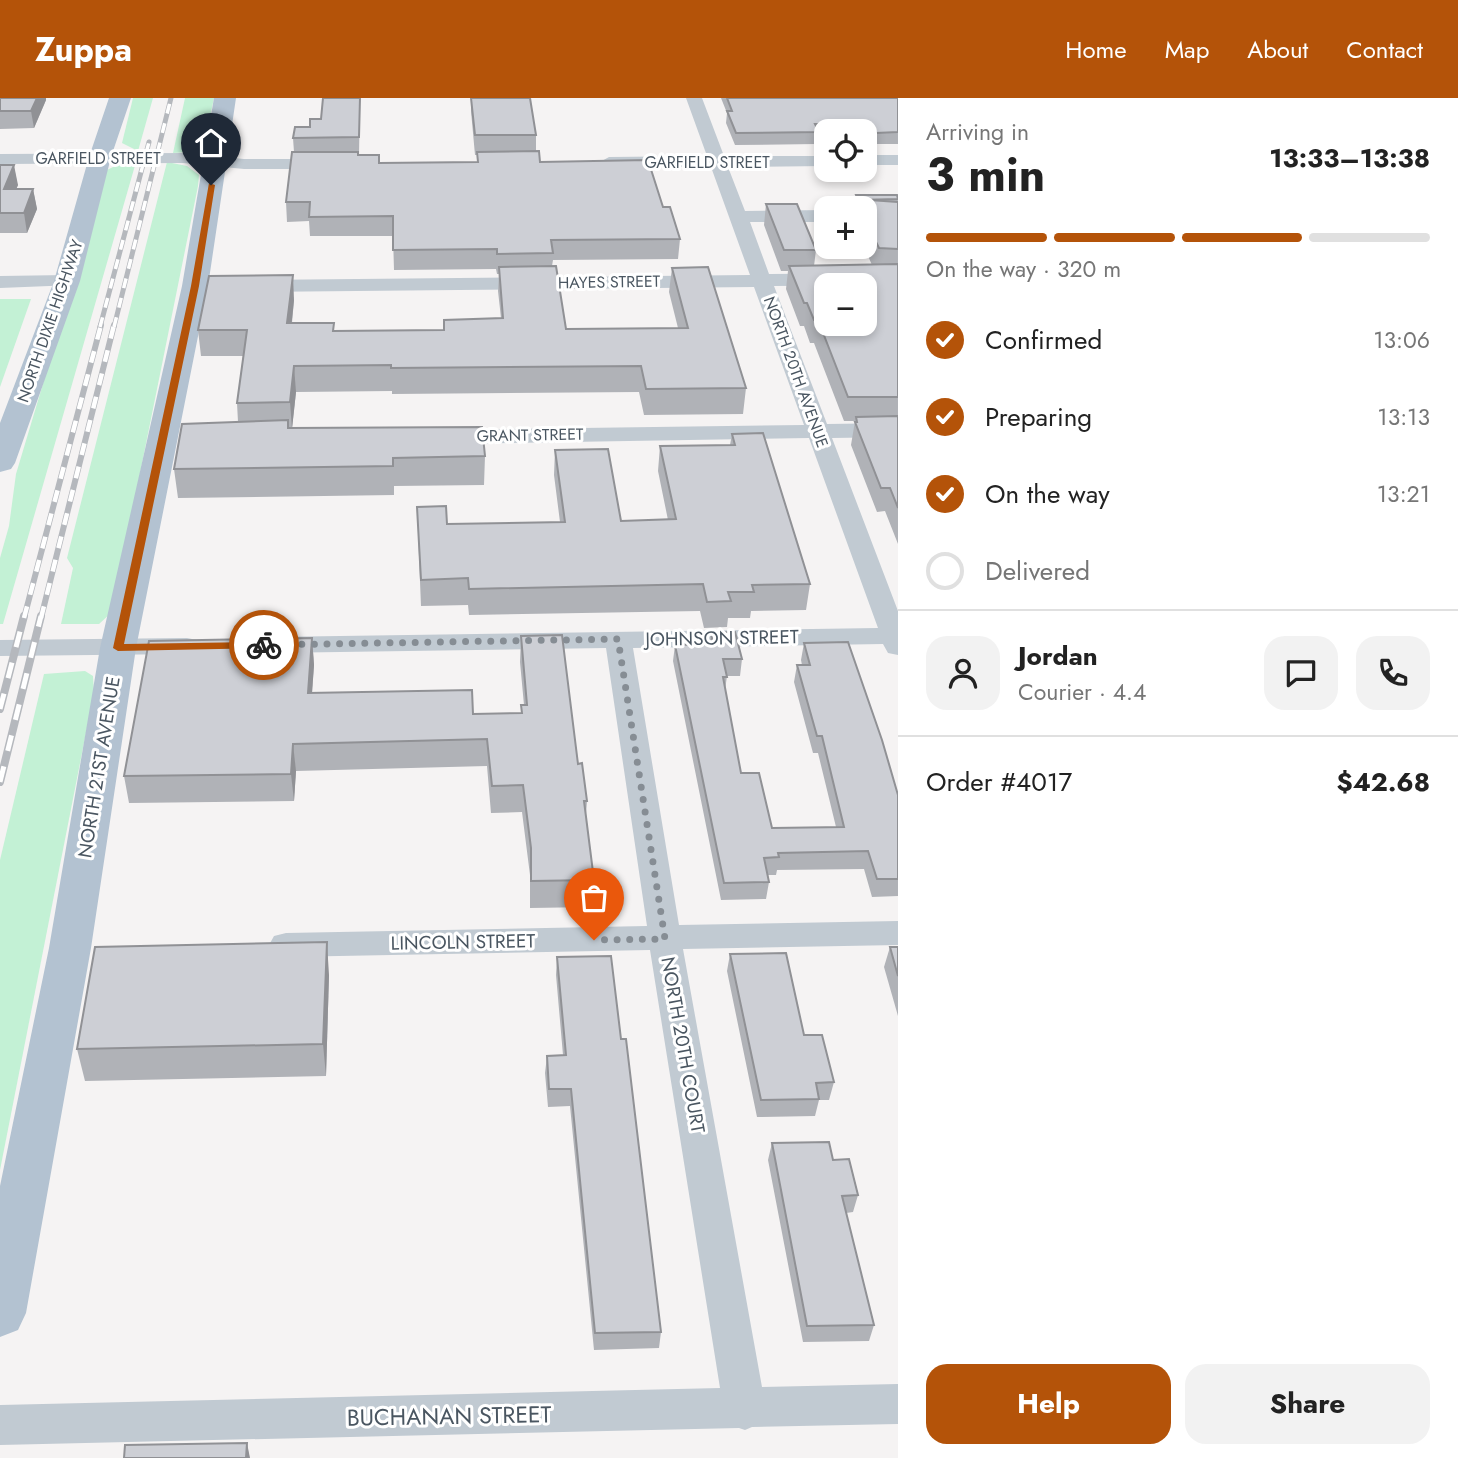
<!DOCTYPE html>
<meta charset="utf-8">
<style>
body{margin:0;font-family:Jost,sans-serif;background:#f2f2f2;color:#222;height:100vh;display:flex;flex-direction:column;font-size:26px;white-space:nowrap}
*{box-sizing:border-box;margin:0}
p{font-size:23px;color:#767676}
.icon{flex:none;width:38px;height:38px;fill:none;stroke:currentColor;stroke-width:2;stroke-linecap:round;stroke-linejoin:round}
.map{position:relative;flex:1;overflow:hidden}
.details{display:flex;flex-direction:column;background:#fff;width:560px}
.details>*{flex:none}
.controls{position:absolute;left:814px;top:21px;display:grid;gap:14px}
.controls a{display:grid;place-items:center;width:63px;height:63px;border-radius:14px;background:#fff;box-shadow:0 4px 10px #0003;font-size:35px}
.pin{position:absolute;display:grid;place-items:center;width:60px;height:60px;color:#fff;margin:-72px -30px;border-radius:50% 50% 50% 0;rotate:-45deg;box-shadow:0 0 7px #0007}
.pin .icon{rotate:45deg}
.courier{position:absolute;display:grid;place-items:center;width:70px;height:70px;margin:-35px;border:5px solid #b45309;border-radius:50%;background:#fff;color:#222;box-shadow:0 2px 9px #0007}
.overview em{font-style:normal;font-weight:700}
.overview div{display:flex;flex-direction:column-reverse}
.overview{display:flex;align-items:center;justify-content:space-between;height:119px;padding:0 28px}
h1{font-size:46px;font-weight:700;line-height:52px}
.bar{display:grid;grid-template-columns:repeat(4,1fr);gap:10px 7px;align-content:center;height:84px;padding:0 28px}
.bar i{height:9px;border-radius:5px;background:#e0e0e0}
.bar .active{background:#b45309}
.bar p{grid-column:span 4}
.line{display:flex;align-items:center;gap:18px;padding:0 28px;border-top:2px solid #e0e0e0}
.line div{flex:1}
.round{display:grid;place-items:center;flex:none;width:74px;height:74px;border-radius:21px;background:#f2f2f2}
ol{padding:0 28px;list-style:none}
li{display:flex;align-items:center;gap:21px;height:77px}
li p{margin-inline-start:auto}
li .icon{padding:7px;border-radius:50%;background:#b45309;color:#fff;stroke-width:4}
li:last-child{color:#767676}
li i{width:38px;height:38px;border:4px solid #e0e0e0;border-radius:50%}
.button{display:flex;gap:14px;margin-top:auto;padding:14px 28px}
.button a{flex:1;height:80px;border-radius:21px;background:#b45309;color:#fff;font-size:28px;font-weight:700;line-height:80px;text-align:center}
.button a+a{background:#f2f2f2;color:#222}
header{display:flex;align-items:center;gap:42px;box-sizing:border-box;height:98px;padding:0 35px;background:#b45309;color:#fff}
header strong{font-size:33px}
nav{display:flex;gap:38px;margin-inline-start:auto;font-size:24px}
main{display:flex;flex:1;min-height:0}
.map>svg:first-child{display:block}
.green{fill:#c3f1d5}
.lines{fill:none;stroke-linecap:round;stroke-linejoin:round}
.minor{fill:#c1cad2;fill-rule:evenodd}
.major{fill:#b3c2d1;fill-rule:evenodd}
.rail-far2-casing{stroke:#b5b8bd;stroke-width:5}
.rail-far1-casing{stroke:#b5b8bd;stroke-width:6}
.rail-casing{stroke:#b5b8bd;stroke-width:8}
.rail-far2{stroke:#fff;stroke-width:3.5;stroke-dasharray:10;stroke-linecap:butt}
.rail-far1{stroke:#fff;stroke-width:4.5;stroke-dasharray:12;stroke-linecap:butt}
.rail{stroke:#fff;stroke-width:5;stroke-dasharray:16;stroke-linecap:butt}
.wall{fill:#b0b2b7}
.shaded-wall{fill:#909195}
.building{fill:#cdcfd5;stroke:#909195;stroke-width:2;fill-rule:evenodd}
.route{fill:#b45309}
.done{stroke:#868d94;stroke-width:7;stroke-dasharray:0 12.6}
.labels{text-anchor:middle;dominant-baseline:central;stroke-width:6;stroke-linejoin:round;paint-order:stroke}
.far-street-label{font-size:16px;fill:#4a5661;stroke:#fff}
.street-label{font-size:19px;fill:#4a5661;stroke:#fff}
.near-street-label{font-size:23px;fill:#4a5661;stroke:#fff}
</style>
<header>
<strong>Zuppa</strong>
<nav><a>Home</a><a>Map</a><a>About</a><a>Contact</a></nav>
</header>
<main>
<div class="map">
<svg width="898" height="1360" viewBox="0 0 898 1360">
<rect width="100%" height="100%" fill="#f5f3f3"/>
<g class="green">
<path d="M133,0H153L138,53L122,45Z"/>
<path d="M185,0H214L204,48L189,54L173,55Z"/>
<path d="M136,64L3,526H0V460L9,428L16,376L107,72L119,66Z"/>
<path d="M167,64L187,68L199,77L198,88L112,514L99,526H61L73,470L67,460Z"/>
<path d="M0,201H31L0,289Z"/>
<path d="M85,573L93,578L94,594L0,1072V762L44,576Z"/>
</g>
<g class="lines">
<g class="minor">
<path d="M686,0H702L724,58H826V68L728,69L745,113L826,112V124H750L769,176L898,175V187L774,188L827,326L898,325V339L832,340L898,513V557L888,555L883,546L633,550L679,827L898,823V847L683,851L762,1289L898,1286V1326L752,1329L745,1332L739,1330L0,1347V1307L720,1290L650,852L286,859L274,856L269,847L274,838L286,835L647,828L606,550L272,555L262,553L258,547L262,541L272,539L878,530L809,340L443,346L435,344L431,339L435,334L443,332L804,327L754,189L254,194L247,192L244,188L247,184L254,182L750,177L711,69H609L600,64L609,59L707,58Z"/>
<path d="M183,55L244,61H332L341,66L332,71H244L183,65L0,66V56Z"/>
<rect x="864" y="57" width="34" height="10"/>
<path d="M67,177L74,179L77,183L74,187L0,190V178Z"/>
<path d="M187,540L197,542L201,548L197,554L187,556L0,558V542Z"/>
</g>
<g class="major">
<path d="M109,0H131L111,59L80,183L15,365L11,371L0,374V325L54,183L89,59Z"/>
<path d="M214,0H236L208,188L136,550L91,850L26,1215L18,1232L0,1239V1088L49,850L100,550L182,188Z"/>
</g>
<defs>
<g id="rail-far2">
<path d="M100,229L149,44"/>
<path d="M114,229L171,0"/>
</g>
<g id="rail-far1">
<path d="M24,520L101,227"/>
<path d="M41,520L114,227"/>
</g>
<g id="rail">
<path d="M0,611L24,518"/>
<path d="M0,684L41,518"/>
</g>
</defs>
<use href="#rail-far2" class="rail-far2-casing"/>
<use href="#rail-far1" class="rail-far1-casing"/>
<use href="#rail" class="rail-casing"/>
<use href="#rail-far2" class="rail-far2"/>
<use href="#rail-far1" class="rail-far1"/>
<use href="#rail" class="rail"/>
</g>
<g class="wall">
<path d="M0,0H46V2L34,30L0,31Z"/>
<path d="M323,0H360L359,57L379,65L477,64V57H475L471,13V0H530L536,37V53L540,64L663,109L680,141L678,161L553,162L552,168L566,231L678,230L669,194L672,170L746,290L743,316L644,317L639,294L392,296V293L296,294L292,330L485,358L484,387L394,388V397L178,400L174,371L238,324L237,305L243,258H201L198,232L294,202L292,225H334V233L444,232L501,220L498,193L499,176H497L496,171L394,172L393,138H310L309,123L287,124L286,104L294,54L293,40L321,21Z"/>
<path d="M721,0H898V46H874L869,37H864V33H826V38H818L817,46L735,47L726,25L727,15Z"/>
<path d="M0,67L18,87L16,91H33L37,111L27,135H0Z"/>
<path d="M856,97L898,100V446L885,413L877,414L851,347L855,323H844L814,245H810L804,228H800L786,191L788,173H781L764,127L766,106L816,152L814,168L872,167L864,149V110H854Z"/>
<path d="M732,336L810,486L806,512L751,513L750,520H728L727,529L704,530L700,513L469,517L468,507L421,508L417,409L447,426L560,424L554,377L555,352L621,423L668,422L658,373L660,348L730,347Z"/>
<path d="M711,535L742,561L740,578H727L725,592L741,675L772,730L836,729L818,655H813L794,584L797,567H802L801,562L804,545L898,697V798L872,799L864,771L777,772L776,777H768L769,784L766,801L721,802L673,563L675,547L709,546Z"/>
<path d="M521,538L578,666L587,703L586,716L594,782L592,809L530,810V777L522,714L491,715L487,668L296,673L294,703L129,705L124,678L312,540L314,567L312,595L473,616L521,615V607H524L520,564Z"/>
<path d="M890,849H898V918L884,869Z"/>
<path d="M730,856L804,937L834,984L829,1002H819L815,1018L757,1019L727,873Z"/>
<path d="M557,859L621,941L661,1234L659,1250L594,1252L570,1008L548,1009L545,975L547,958L563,957L556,877Z"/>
<path d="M329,877L326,978L85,983L77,951Z"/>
<path d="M772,1045L833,1062L858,1097L853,1114L846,1115L874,1227L869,1243L803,1244L768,1062Z"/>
</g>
<g class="shaded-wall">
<path d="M37,0H46V2L34,30L31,13Z"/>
<path d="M14,67L18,87L7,112L4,91Z"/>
<path d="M33,91L37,111L27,135L24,115Z"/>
<path d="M293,177L294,202L289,250L287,225Z"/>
<path d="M294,268L296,294L292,331L290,304Z"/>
<path d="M312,540L314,567L310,622L308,595Z"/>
<path d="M293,646L296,673L294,703L291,676Z"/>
<path d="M327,844L329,877L326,978L323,946Z"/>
<path d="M247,1345L250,1360H246Z"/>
</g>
<g class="building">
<path d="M0,0H37L31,13H0Z"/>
<path d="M323,0H360L359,39L293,40L295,29H310V21H321Z"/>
<path d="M471,0H530L536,37H475Z"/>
<path d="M727,0H898V34L876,35L871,26H815L819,34L736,35L727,13H732Z"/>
<path d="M539,53L540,64L648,62L663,109H670L680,141L551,142L553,155L497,156V151L393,152V118L309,119L310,104H286L292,54H358V57H379V65L478,64L477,54Z"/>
<path d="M0,67H14L4,91H33L24,115H0Z"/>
<path d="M856,97H897L898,101L858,102Z"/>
<path d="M855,101L898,104V151L879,150L864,120V110H860Z"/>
<path d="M766,106H797L816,152H784Z"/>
<path d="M898,166V299H848L818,222H814L807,205H804L789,168ZM826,187H864V226H826Z"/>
<path d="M556,168L566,231L688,230L672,170L708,169L746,290L646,291L641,268L391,270V267L294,268L290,304L237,305L247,232H198L209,178L293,177L287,225H334L333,233L444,232V222L503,220L499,169Z"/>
<path d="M898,318V410L890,390H881L855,324H857L856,319Z"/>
<path d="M288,322V330L482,329L485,358L393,360V368L174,371L182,326Z"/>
<path d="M763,335L810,486L752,487L754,494H728L731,503L707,504L703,486L469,491L468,480L421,482L417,409L446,408L447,426L565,424L555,352L608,351L621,423L676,421L660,348L735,347L732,336Z"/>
<path d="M735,534L742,561H723L727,579H723L741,675H759L772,730L844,729L822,638H817L797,567H810L804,545L848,544L882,642L898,697V781H877L868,753L778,755L779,759L764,760L769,784L724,785L675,547L713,546L711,535Z"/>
<path d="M562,537L578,666L582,665L587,703H584L594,782L531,783V750L523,687L492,688L487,641L293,646L291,676L124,678L149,543L312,540L308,595L472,592L473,616L522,615L521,607H527L521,538Z"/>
<path d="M327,844L323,946L77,951L95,849Z"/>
<path d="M890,849H898V878Z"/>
<path d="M786,855L804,937H822L834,984L816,985L819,1001L761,1002L730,856Z"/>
<path d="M611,858L621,941H626L661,1234L595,1235L571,991H549L547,958L566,957L557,859Z"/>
<path d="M829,1044L833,1062L849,1061L858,1097L842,1098L874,1227L807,1228L772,1045Z"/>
<path d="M247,1345L246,1360H124L125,1347Z"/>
</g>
<path class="route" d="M209,85L215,87L199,188L124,546L264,544L269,547L264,550L118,553L113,550L191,188Z"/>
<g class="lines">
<path class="done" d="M264,547L618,541L665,841L594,842"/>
</g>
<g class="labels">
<g class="far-street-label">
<text x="98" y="60">GARFIELD STREET</text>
<text x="707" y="64">GARFIELD STREET</text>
<text transform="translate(609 184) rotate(-1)">HAYES STREET</text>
<text transform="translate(50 223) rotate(-71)">NORTH DIXIE HIGHWAY</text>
<text transform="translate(796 274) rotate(70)">NORTH 20TH AVENUE</text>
<text transform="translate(530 337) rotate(-1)">GRANT STREET</text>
</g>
<g class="street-label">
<text transform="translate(722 540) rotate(-1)">JOHNSON STREET</text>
<text transform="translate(99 669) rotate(-81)">NORTH 21ST AVENUE</text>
<text transform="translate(463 844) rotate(-1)">LINCOLN STREET</text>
<text transform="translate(683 947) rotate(80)">NORTH 20TH COURT</text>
</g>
<g class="near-street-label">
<text transform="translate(449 1318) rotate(-1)">BUCHANAN STREET</text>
</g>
</g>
</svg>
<div class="controls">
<a><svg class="icon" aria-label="locate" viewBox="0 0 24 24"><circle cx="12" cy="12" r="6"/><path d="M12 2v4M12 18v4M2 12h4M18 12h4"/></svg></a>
<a>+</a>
<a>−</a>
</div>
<div class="pin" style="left:594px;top:842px;background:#ea580c"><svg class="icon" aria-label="bag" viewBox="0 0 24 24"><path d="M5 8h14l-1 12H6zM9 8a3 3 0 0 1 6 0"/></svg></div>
<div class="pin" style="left:211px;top:87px;background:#1f2937"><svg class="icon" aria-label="home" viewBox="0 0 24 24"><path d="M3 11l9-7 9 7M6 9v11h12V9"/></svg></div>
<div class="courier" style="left:264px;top:547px"><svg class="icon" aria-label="bike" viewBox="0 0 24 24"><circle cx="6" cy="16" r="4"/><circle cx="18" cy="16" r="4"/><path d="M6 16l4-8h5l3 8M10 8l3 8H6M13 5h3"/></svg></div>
</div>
<section class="details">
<div class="overview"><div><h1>3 min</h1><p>Arriving in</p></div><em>13:33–13:38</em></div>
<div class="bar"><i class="active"></i><i class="active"></i><i class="active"></i><i></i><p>On the way · 320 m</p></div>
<ol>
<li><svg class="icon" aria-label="check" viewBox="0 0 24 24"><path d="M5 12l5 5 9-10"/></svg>Confirmed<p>13:06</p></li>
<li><svg class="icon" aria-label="check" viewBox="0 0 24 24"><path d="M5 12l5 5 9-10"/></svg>Preparing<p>13:13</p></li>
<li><svg class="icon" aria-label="check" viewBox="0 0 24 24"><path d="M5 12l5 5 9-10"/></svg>On the way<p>13:21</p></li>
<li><i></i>Delivered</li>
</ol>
<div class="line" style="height:126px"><a class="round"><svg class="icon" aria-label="person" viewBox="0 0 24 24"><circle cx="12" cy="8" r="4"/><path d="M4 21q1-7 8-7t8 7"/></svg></a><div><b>Jordan</b><p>Courier · 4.4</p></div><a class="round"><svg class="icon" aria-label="chat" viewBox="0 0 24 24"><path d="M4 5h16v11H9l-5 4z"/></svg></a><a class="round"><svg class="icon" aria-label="phone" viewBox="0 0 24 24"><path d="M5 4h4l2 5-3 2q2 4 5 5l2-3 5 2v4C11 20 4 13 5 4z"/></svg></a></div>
<div class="line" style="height:91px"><div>Order #4017</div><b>$42.68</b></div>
<div class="button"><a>Help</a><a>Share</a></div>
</section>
</main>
